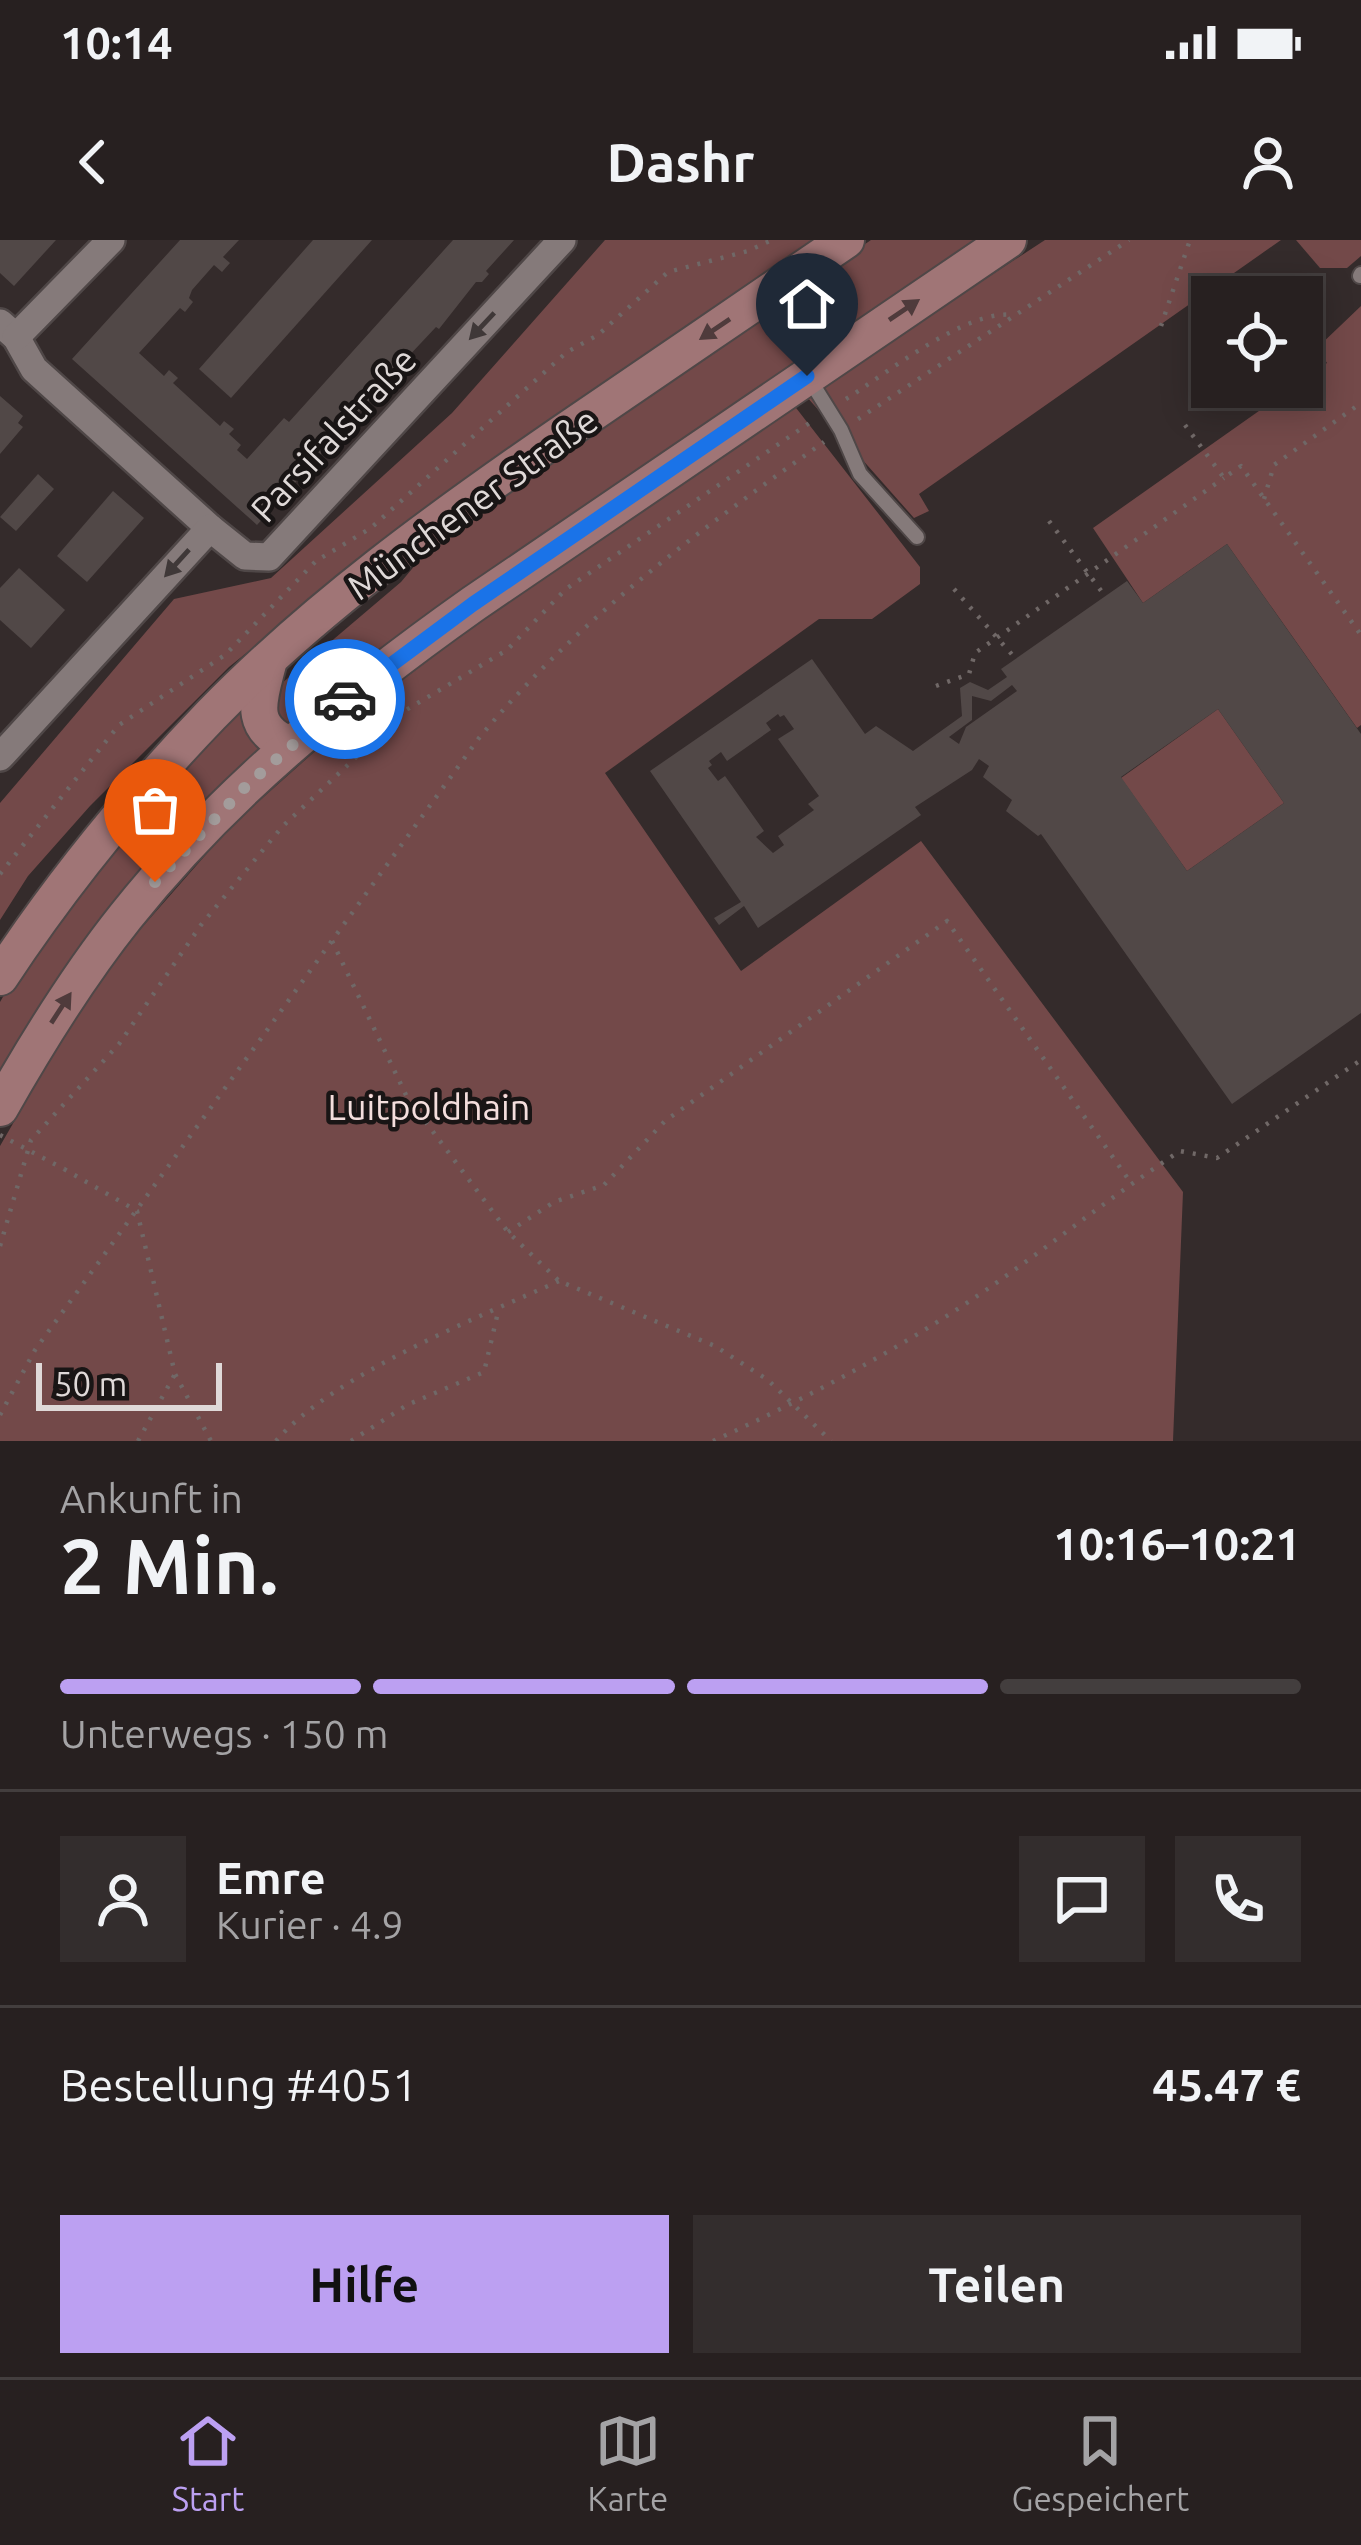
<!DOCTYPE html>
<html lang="de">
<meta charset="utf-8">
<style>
body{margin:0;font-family:Ubuntu,sans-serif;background:#332d2d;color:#f1f3f6;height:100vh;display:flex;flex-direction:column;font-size:45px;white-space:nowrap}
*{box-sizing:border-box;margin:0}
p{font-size:39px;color:#a4a3a5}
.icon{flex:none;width:66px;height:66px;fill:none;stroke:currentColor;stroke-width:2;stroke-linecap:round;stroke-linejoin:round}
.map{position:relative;height:1201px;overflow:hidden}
.panel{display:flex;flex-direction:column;background:#272020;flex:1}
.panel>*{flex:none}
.controls{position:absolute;left:1191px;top:36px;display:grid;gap:24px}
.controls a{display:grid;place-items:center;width:132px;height:132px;border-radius:0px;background:#272020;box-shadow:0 6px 30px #0003,0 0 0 3px #433e3e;font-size:60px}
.scale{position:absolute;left:36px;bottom:30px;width:186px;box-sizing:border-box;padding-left:12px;border:6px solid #dfd9d8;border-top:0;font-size:33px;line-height:42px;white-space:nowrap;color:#dfd9d8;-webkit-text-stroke:9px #191515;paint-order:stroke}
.pin{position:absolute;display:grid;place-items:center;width:102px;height:102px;color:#fff;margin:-123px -51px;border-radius:50% 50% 50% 0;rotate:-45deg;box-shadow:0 0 12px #0007}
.pin .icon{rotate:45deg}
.courier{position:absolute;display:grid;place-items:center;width:120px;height:120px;margin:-60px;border:9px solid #1a73e8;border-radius:50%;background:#fff;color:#222;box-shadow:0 3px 15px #0007}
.summary em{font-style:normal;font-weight:700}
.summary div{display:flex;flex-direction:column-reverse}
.summary{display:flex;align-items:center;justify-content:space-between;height:204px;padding:0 60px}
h1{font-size:78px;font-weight:700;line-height:90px}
.bar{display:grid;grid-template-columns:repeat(4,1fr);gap:18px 12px;align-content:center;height:144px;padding:0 60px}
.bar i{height:15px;border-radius:9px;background:#433e3e}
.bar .selected{background:#bca0f2}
.bar p{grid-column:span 4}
.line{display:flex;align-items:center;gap:30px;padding:0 60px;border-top:3px solid #433e3e}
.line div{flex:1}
.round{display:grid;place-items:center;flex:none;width:126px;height:126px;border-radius:0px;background:#332d2d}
.cta{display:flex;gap:24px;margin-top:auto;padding:24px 60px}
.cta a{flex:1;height:138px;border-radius:0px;background:#bca0f2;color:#111;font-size:48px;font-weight:700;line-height:138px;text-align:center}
.cta a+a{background:#332d2d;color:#f1f3f6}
.status{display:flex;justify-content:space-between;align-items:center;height:84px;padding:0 60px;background:#272020;direction:ltr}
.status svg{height:33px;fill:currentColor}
header{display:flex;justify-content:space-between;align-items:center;height:156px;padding:0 60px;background:#272020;font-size:54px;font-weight:700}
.dock{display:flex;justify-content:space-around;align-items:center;height:168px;border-top:3px solid #433e3e;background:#272020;font-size:33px;color:#a4a3a5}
.dock a{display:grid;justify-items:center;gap:6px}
.dock .selected{color:#bca0f2}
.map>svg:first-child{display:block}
.green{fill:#734949}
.building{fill:#514847;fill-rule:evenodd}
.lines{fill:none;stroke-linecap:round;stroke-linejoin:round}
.service-casing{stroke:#4f4747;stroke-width:18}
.minor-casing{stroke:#4f4747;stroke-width:32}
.secondary-casing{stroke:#4f4747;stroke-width:40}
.path{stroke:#706867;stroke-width:4.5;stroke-dasharray:3 9;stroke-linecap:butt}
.service{stroke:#857a7a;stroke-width:14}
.minor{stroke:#857a7a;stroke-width:27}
.secondary{stroke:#a07576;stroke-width:36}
.path-bridge{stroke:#706867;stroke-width:4.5;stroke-dasharray:3 9;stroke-linecap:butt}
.oneway{fill:#4f3b3c}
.oneway2{fill:#3f3838}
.done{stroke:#a39c9b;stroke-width:12;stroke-dasharray:0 21.6}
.route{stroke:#1a73e8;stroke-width:15}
.labels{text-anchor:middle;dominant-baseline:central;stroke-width:9;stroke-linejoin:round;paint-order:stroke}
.street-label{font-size:36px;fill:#dfd9d8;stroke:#191515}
.park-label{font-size:36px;fill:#f4dedd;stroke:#191515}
</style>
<div class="status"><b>10:14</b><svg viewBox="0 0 49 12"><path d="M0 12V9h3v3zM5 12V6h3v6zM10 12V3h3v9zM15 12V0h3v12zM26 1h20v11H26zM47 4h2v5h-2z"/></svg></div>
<header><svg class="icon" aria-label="back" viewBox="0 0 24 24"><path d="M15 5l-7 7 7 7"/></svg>Dashr<svg class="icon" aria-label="person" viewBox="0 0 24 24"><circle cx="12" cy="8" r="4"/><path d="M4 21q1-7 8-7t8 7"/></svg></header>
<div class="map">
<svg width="1361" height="1201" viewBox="0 0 1361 1201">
<rect width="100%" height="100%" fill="#342b2b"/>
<g class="green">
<path d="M605,0H816L349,330L229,427L90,566L28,636L0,680V563L174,359L271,338L452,173Z"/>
<path d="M871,0H974L356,430L0,837V762L7,750L71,658L223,483L268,455L401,342L442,293Z"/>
<path d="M1045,0H1281L919,254L929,271L914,278L806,156Z"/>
<path d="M1296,0H1361V16L1347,28H1320Z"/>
<path d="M1361,66V485L1357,488L1227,304L1143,363L1093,288L1293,147H1302V140L1327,123L1317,108Z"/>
<path d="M793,164L920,327V344L872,379H819L605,533L741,731L921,601L1183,952L1173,1201H0V906L64,795L123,709L231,586L377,456L476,382Z"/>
<path d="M1218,469L1284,563L1187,631L1121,538Z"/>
</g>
<g class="building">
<path d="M0,0H56L14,46L0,33Z"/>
<path d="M180,0H239L223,17L230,23L222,32L214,25L192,50L189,58L193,62L185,72L180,68L139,113L164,136L169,130L178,138L173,143L220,186L224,181L234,189L229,194L241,205L237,210L247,219L284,178L289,182L453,0H514L486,31L489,34L482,42H476L439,89L436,87L405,120L408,123L399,134L396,131L257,285L72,119Z"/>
<path d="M313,0H372L231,158L199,129Z"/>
<path d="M0,156L23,176L18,183L23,187L0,214Z"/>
<path d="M38,234L54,249L16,291L0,277Z"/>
<path d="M113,251L144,278L87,342L57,316Z"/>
<path d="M1227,304L1361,494V773L1232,864L1041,594L1038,596L1006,571L1012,560L983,537L989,526L979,519L972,530L915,567L921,575L758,688L744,666L719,685L714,678L741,662L650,531L812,419L865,494L876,486L913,511L962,476L960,448L970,442L988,450L1007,437L1001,429L1127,341L1143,363ZM1012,445L1017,451L966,487L959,504L949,497L972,480V456L991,461ZM1218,469L1284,563L1187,631L1121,537ZM778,474L780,477L784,475L794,489L778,499L819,556L808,564L814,570L778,596L784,605L773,613L756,597L764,591L725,536L718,541L708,528L712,525L709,521L721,512L727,521L771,490L766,483Z"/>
<path d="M19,328L65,370L31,408L0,380V348Z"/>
</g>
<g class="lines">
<defs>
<g id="service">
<path d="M1360,36L1361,34"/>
<path d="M810,140L841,190L860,234L917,297"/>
</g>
<g id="minor">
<path d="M0,83L16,97L34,129L210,288"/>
<path d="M16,97L111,0"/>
<path d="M0,517L210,288L245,316L269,317L562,0"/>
</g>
<g id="secondary">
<path d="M269,420C260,457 245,487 290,505"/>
<path d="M0,737C62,643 133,556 211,475C315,368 438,279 560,195C655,130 751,65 846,0"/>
<path d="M0,868C38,801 78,736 126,676C224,553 346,454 473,364L1008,0"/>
</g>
</defs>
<use href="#service" class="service-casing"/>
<use href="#minor" class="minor-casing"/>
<use href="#secondary" class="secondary-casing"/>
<g class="path">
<path d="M1161,86L1190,0"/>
<path d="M846,159C886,134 967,68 1015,75"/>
<path d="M858,179L1129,0"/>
<path d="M1185,185L1224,238L1241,226L1361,395"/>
<path d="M1264,259L1274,225L1361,163"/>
<path d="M1049,281L1105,356"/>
<path d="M954,349L1016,419"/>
<path d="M936,446L969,434L975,413L1224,238"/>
<path d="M0,634L119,485L225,415L316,321L371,288L567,112L598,95L668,32L748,11L772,0"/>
<path d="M332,701L407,857L508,992L559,1041L715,1106L768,1140L831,1201"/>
<path d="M64,929L137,971L175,1134L211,1201"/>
<path d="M508,992L554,962L604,945L665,881L947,681L1131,943"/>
<path d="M0,1006L31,900L119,804L201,685L282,587L406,470L507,410L566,349L811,182"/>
<path d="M0,1175L35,1110L479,498C577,380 699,290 824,202"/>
<path d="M138,1201L175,1134"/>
<path d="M276,1201C334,1134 477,1078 559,1041"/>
<path d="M351,1201L407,1165L484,1132L499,1068"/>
<path d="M713,1201C807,1158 900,1109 986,1050C1051,1005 1113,955 1180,911L1217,918L1361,820"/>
</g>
<use href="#service" class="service"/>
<use href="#minor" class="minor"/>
<use href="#secondary" class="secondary"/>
<path class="path-bridge" d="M0,895L64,929"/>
</g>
<defs><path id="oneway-solid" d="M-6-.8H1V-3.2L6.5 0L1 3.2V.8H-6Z" transform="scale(3)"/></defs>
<g class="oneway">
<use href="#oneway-solid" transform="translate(904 70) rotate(-34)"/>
<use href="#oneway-solid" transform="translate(715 89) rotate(146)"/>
<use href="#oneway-solid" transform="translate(61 768) rotate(-57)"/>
</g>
<g class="oneway2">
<use href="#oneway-solid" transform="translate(482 86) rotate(133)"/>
<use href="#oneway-solid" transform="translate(177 323) rotate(132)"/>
</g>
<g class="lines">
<path class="done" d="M155,642L248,544L345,459"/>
<path class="route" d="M345,459L473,364L807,136"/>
</g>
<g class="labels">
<g class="street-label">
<text transform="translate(333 194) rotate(-47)">Parsifalstraße</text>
<text transform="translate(472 263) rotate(-36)">Münchener Straße</text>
</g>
<g class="park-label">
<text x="429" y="866">Luitpoldhain</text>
</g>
</g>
</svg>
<div class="controls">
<a><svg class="icon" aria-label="locate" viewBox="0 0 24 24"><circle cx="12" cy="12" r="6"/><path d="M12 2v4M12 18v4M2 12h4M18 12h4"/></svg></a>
</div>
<div class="scale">50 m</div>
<div class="pin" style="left:155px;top:642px;background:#ea580c"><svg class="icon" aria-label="bag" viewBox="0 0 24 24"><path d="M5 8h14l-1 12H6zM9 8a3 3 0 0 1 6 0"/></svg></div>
<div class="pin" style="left:807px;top:136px;background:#1f2937"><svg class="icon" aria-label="home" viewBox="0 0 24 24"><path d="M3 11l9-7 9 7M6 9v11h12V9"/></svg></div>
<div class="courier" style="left:345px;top:459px"><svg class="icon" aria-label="car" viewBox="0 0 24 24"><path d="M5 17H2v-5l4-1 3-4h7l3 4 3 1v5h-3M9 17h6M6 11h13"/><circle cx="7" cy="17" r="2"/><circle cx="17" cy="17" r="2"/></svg></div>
</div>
<section class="panel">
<div class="summary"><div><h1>2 Min.</h1><p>Ankunft in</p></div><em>10:16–10:21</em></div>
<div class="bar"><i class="selected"></i><i class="selected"></i><i class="selected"></i><i></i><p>Unterwegs · 150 m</p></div>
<div class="line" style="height:216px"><a class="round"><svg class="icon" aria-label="person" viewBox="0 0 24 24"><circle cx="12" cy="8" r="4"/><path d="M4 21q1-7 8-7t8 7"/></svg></a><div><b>Emre</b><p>Kurier · 4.9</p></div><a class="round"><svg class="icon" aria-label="chat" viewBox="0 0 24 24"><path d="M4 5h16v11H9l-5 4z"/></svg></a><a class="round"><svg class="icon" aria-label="phone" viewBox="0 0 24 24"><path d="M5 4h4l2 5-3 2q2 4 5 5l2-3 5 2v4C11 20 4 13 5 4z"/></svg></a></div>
<div class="line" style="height:156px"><div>Bestellung #4051</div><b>45.47 €</b></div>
<div class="cta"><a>Hilfe</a><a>Teilen</a></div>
</section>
<nav class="dock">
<a class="selected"><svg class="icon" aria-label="home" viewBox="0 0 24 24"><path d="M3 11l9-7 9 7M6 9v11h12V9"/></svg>Start</a>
<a><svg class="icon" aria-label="map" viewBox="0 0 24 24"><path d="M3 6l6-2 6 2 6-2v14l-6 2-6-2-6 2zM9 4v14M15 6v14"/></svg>Karte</a>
<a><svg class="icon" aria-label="saved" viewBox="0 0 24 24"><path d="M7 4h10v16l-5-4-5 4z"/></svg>Gespeichert</a>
</nav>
